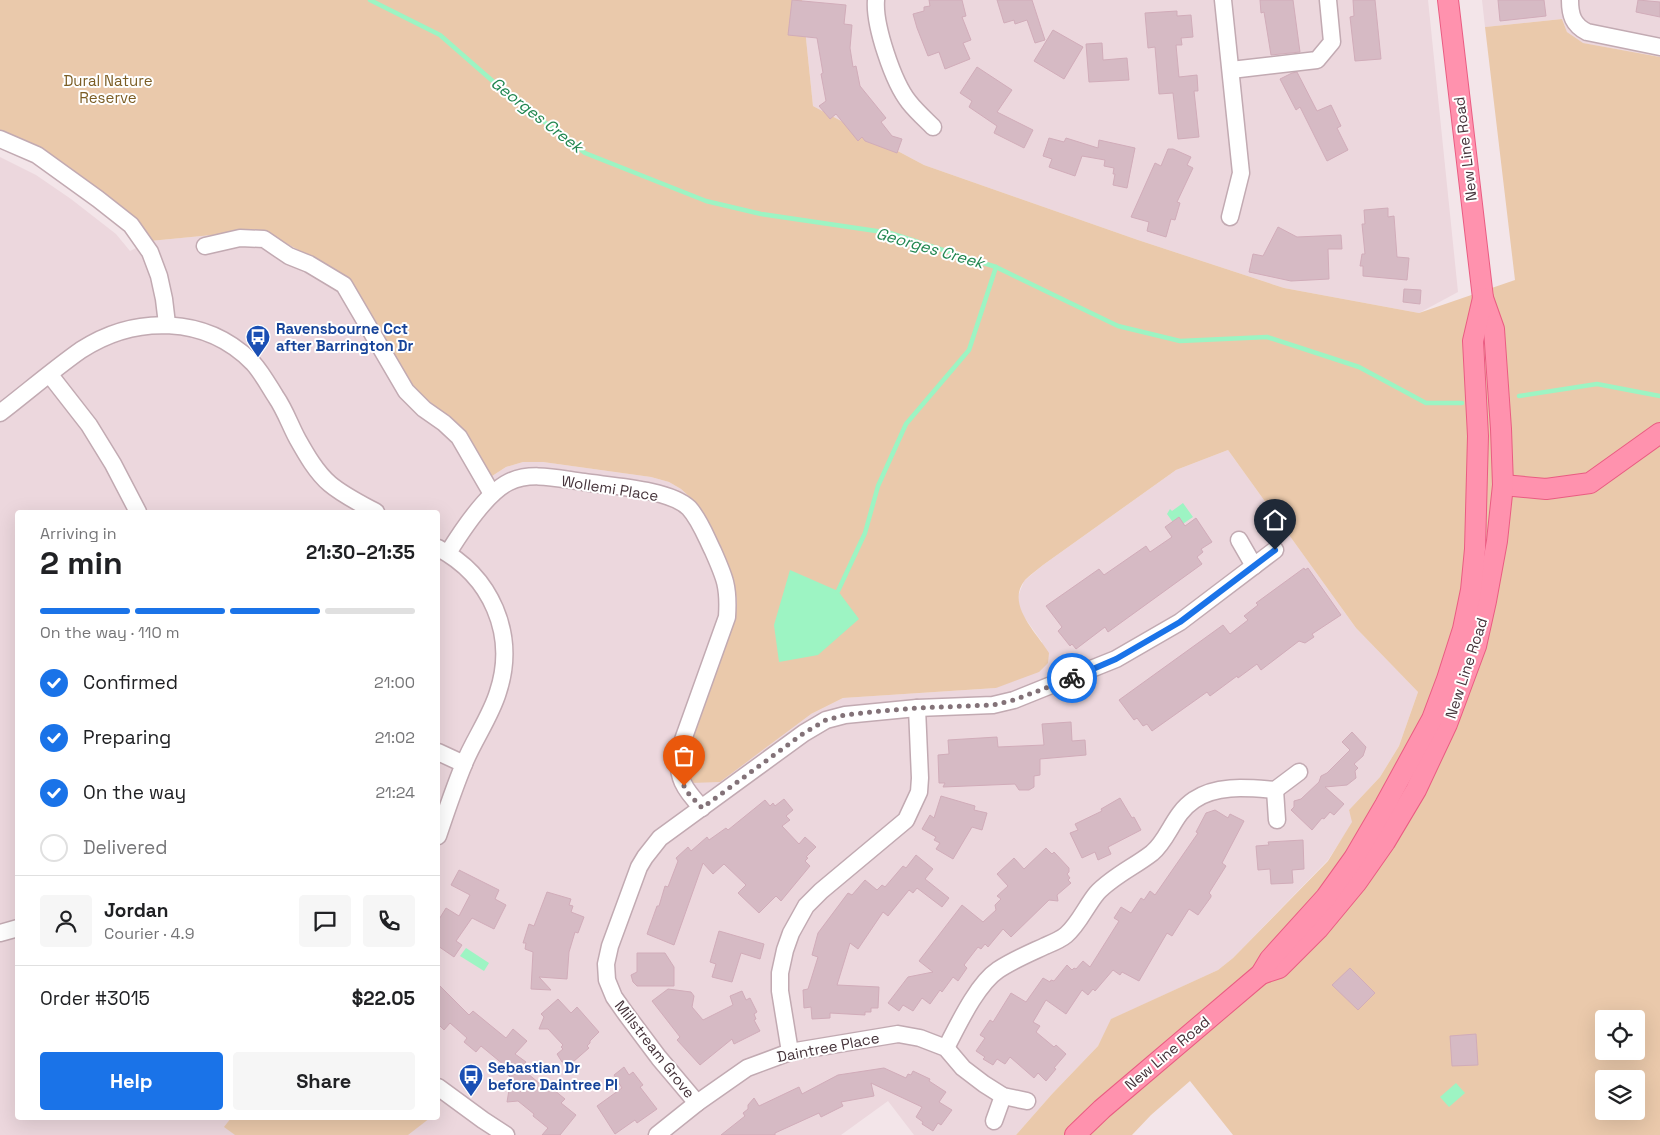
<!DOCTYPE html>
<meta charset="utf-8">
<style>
body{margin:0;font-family:"Space Grotesk",sans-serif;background:#f6f6f6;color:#202124;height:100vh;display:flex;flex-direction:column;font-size:19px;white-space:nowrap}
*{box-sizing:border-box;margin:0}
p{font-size:16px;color:#757577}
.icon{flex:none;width:28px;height:28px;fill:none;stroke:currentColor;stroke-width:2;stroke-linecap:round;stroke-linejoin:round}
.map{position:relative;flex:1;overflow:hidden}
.details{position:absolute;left:15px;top:510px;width:425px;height:610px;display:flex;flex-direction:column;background:#fff;border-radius:5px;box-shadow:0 5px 20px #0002}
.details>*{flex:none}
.controls{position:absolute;left:1595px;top:1010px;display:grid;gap:10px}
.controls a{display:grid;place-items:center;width:50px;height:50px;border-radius:5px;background:#fff;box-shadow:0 5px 20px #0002;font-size:25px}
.pin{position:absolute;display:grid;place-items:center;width:42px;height:42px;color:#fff;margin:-51px -21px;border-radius:50% 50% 50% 0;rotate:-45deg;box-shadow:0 0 5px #0007}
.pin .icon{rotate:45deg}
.courier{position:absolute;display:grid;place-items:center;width:50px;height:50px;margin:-25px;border:4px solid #1a73e8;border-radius:50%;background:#fff;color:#222;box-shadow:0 1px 6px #0007}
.head em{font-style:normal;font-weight:700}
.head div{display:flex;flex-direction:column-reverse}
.head{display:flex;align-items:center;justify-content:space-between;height:85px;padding:0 25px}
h1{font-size:32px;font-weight:700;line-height:38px}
.bar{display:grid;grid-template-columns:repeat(4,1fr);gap:8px 5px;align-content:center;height:60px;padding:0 25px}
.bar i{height:6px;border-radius:4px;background:#e0e0e0}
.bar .active{background:#1a73e8}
.bar p{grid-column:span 4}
.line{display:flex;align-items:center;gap:12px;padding:0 25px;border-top:1px solid #e0e0e0}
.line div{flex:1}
.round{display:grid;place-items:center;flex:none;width:52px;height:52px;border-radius:5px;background:#f6f6f6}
ol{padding:0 25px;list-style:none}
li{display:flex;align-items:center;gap:15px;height:55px}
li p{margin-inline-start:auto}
li .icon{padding:5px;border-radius:50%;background:#1a73e8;color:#fff;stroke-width:4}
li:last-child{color:#757577}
li i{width:28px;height:28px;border:2px solid #e0e0e0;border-radius:50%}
.action{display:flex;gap:10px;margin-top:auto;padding:10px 25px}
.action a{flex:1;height:58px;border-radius:5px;background:#1a73e8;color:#fff;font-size:20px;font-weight:700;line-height:58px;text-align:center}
.action a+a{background:#f6f6f6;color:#202124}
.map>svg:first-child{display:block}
.residential{fill:#ecd7dd;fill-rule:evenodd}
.green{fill:#eac9ab;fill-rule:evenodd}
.water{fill:#9df4c3}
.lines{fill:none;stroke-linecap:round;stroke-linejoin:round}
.stream{stroke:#9df4c3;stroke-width:4.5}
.building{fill:#d6bac4;stroke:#d1acb9}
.minor-casing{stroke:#c2aab2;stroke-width:19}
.major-casing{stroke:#ea5c82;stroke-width:22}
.minor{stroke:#fff;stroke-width:16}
.major{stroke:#ff92ae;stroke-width:20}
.done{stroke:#837278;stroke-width:5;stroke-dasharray:0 9}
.route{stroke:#1a73e8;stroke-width:6}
.labels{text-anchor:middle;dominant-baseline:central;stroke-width:4;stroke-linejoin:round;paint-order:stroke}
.park-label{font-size:15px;fill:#7b5d24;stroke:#fff}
.street-label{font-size:15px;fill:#46343b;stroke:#fff}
.transit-label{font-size:15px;font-weight:bold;fill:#164399;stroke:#fff;text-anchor:start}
.water-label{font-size:16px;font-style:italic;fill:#20864f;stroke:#fff}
</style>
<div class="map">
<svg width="1660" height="1135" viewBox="0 0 1660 1135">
<rect width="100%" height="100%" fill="#f3e5e9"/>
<g class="residential">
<path d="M802,0H1428L1458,292L1419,313L1284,288L1138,240L924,165L813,106Z"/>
<path d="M1482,0H1660V57L1582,43L1567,32L1562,19L1485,27Z"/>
<path d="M0,157L36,175L71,199L116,234L130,251L150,241L263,230L351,280L396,364L418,392L446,415L489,478L506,467L523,462H543L651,477L669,482L681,489L692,499L705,517L734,580L737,602L733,626L811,714L843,698L996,688L1042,642L1022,614L1017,599L1024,581L1043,565L1176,470L1228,450L1356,628L1418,692L1399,746L1380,777L1349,810L1353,822L1328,860L1233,958L1218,970L1112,1019L1098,1046L1052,1094L1016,1135H914L888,1101L841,1135H0ZM18,512H438V1118H18Z"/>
</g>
<g class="green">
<path d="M0,0H802L813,106L924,165L1138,240L1284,288L1419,313L1515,280L1485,27L1562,19L1567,32L1583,43L1660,57V1135H1233L1190,1081L1151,1115L1132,1135H1016L1052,1094L1098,1046L1111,1019L1218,970L1233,958L1328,861L1352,822L1349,810L1380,777L1399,746L1418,692L1356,628L1228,450L1176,470L1043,565C1037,570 1030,575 1025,580C1005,604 1037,633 1049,653L1048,663L1039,672L996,688L843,698L811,714L720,782L690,783L685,770L686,752L733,626L737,602L734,580L705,517L692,499L681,489L669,482L651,477L543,462H523L506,467L489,478L446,415L418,392L406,379L351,280L263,230L150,241L135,221L116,203L52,157L0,132ZM1604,1019H1636V1051H1604ZM1604,1079H1636V1111H1604Z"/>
<path d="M231,1118H430L408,1135H235L224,1127Z"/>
</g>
<g class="water">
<path d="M1183,503L1193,517L1177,528L1167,514L1170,509L1172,511Z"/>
<path d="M790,570L838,591L859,619L818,655L779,662L774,625Z"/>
<path d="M466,948L489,963L484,971L460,956Z"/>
<path d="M1456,1083L1465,1093L1449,1107L1440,1097Z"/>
</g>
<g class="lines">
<g class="stream">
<path d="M370,0L440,35L504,91L585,153L706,201L761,214L890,233L996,267L1118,326L1180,341L1267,337L1359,367L1426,403H1462"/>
<path d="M1519,396L1597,384L1660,396"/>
<path d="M838,591L865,533L878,486L906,424L969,350L996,267"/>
</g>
</g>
<g class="building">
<path d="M792,0L846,5L844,24L852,25L850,48L853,67L856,66L860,86L886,118L881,122L892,136L902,139L897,153L865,141L862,137L858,141L836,114L830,119L819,106L826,101L821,74L823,73L817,38L788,35Z"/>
<path d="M929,0H962L966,16L962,17L971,40L963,43L970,59L945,69L939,52L928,56L917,28L913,14L924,11V7L930,6Z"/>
<path d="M997,0H1032L1045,40L1035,43L1027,20L1015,24L1014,20L1004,23Z"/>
<path d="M1260,0H1293L1300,52L1271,55L1264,12L1261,13Z"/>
<path d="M1353,0H1375L1381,59L1355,61L1350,17L1354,16Z"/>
<path d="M1498,0H1544L1546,16L1500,21Z"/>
<path d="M1638,0L1660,2V17L1636,12Z"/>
<path d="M1177,11V16L1191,15L1193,37L1181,38L1182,45H1176L1179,77L1197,75L1198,91H1194L1199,137L1178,139L1173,93L1159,94L1155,47L1148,48L1145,13Z"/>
<path d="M1053,30L1083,47L1064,79L1034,61Z"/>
<path d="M1102,43L1103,60L1127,58L1129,80L1089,82L1086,44Z"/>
<path d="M977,67L1012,90L997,112L1033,130L1024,148L994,133L997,126L969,107L972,101L960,93Z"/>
<path d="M1297,72L1317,111L1331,105L1341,126L1337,128L1348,150L1327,161L1300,107L1296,110L1280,79L1292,73Z"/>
<path d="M1049,138L1064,142L1066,138L1098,148L1099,140L1135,148L1127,188L1113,185L1115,174H1113L1114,168L1104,166L1105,160L1082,156L1075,176L1049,167L1052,159L1043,156Z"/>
<path d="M1168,149H1173L1191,157L1187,165L1193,168L1177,202L1180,203L1175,220L1171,219L1166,237L1147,231L1149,222L1131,217L1155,163L1161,166Z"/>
<path d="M1388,208V217L1394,216L1397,257L1409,258L1407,280L1363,276V266H1360L1362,254H1365L1362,224H1365L1364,210Z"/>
<path d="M1278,227L1297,237L1341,235L1342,249H1328L1329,279L1291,281L1249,272L1253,254L1263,256Z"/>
<path d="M1404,289L1421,290L1420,304L1403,302Z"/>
<path d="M1179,517L1185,526L1196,518L1212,542L1201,549L1203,552L1197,557L1202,564L1108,632L1105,627L1076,649L1072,644L1070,646L1058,631L1062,627L1046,606L1099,569L1104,575L1146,546L1150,552L1172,537L1165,527Z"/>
<path d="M1304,568L1305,570L1308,568L1341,615L1312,634L1314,637L1305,643L1299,641L1261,670L1257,664L1238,678L1237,676L1210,696L1207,692L1152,731L1147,724L1143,726L1137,718L1134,720L1119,700L1223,625L1230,634L1248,620L1244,616L1258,605L1256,603Z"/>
<path d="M1071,722L1072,741L1085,740L1086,755L1040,759V775L1034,776V787L1029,790H1019L1015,784L943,787L945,783H939L938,755L949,754L948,740L997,737L998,747L1044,745L1042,724Z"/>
<path d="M1352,732L1366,747L1363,756L1354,764L1358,768L1355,771L1356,778L1347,785L1325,787L1344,804L1334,815L1330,812L1324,819L1322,818L1312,830L1291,810L1294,807V801L1301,799L1319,782L1321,776L1327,773L1350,750L1342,742Z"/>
<path d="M941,796L975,806L974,810L987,813L982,830L972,827L953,859L936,849L940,843L934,840L936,837L922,829L930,815L934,818Z"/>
<path d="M1120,798L1132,818L1134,817L1141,830L1108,847L1111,854L1098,860L1095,852L1082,858L1070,833L1078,830L1075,824L1102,811L1101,809Z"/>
<path d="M784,799L793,810L786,816L790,820L782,826L799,844L805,837L816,847L806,857L808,858L805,861L810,866L781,901L776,896L759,913L738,893L746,885L724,864L713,874L703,863L674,945L647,934L657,906H659L665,886L668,887L678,861L676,858L688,847L691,851L707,837L709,840L726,828L728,830L765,800L770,806L773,803L775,806Z"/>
<path d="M1215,810L1228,818L1230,814L1244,821L1222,863L1226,866L1209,893L1211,895V897L1198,915L1189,909L1172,936L1167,933L1139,981L1122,972L1120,975L1113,970L1095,991L1093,989L1088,995L1082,990L1066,1014L1046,1000L1033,1022L1040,1026L1036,1032L1054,1047L1056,1045L1066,1054L1054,1068L1056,1069L1046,1081L1038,1073L1034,1078L1010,1057L1005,1064L997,1059L993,1065L983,1059L985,1057L976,1051L985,1038L980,1035L990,1020L993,1022L1011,993L1026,1002L1043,978L1050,982L1051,980L1054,981L1067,965L1072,970L1074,968L1076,969L1083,961L1090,967L1119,921L1114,918L1121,907L1131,913L1141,898L1144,900L1150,891L1155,895L1198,833L1196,832L1206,813Z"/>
<path d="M1303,840L1304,869L1292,870L1293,883L1271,884L1270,869L1258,870L1256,846L1269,845L1268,842Z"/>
<path d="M1046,848L1052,854L1054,852L1069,868V872L1067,874L1070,878L1068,880L1071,883L1057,895L1058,901L1049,900L1011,937L1003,929L988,947L985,944L981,949L978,947L964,965L967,968L958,981L953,977L942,992L940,990L930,1004L922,998L913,1011L903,1005L899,1011L888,1003L908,977L933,972L919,961L962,905L983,922L996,910L995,905L1001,899L997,896L1008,886L997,874L1014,858L1024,869Z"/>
<path d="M916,855L933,869L925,879L949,898L942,907L917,888L913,893L909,890L888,916L883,912L858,949L850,943L837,985L879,987L878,1008H871V1012H865V1015L830,1013V1018L812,1019L811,1007L804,1008L803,990L808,989L818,957L812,955L818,933L848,893L852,895L865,880L877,890L882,885L885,887L903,866L906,868Z"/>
<path d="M459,870L499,890L495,899L506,905L494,929L472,918L456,941L462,945L454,957L438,946V921L446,908L459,916L470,895L451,885Z"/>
<path d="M547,892L571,899L569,905L573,906L571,912L584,917L578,933L575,932L569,952L567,979L539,977L551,990L531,989L533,952L525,949L526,943H523L529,924L534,926Z"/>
<path d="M719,931L764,944L760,959L741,953L732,982L712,977L716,964L710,962Z"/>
<path d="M637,953H665L674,967V986H637L633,982L631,975L637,972Z"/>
<path d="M1350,968L1375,993L1358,1010L1332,985Z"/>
<path d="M438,984L469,1015L473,1011L506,1038L513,1029L527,1041L515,1054L526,1062L521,1068L539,1083H543L553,1091L554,1090L565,1099L561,1103L576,1115L560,1135H542L548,1128L533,1116L534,1114L518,1101L507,1102L509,1090L507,1088L514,1080L501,1069L504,1065L481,1046L476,1052L464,1042L467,1038L450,1023L444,1030L438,1024Z"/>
<path d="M668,989L691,992L694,996L692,1007L703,1020L733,1005L730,996L742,991L746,1000L750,998L757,1012L754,1014L756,1019L754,1020L760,1031L734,1044L732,1039L700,1065L677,1040L680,1037L652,1001Z"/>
<path d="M558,999L571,1013L577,1007L599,1032L590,1041V1043L587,1046L589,1048L573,1062H562L557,1054L563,1049L561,1047L563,1045L548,1029H539L544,1017L541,1014Z"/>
<path d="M1476,1034L1478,1065L1452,1066L1450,1036Z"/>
<path d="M624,1067L629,1075L633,1072L643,1085L640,1087L657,1109L637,1123L635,1120L615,1134L597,1106L622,1088L614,1075Z"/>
<path d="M884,1068L906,1078L908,1074L911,1075L913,1071L930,1079L929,1081L946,1092L939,1102L952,1110L941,1125L938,1123L933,1131L922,1124L923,1122L916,1117L922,1107L871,1083L874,1096L841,1102L843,1106L821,1117L819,1113L775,1133V1135H721L745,1116L743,1113L748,1109V1105L754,1098L759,1106L799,1087L802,1094L838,1075Z"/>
</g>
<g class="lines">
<defs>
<g id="minor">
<path d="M876,0C874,25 893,82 909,102C916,111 925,119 933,127"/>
<path d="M1223,0L1241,173L1230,217"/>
<path d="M1570,0C1570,15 1573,25 1587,32L1660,47"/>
<path d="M1231,70L1317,60L1332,42L1328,0"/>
<path d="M0,139L37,155L98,199L131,225L150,252L159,276L164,299L167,324"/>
<path d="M205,246L240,238L264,239L289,256L309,264L344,285L406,391L424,409L444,423L459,437L492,494"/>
<path d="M50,375L89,425L113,464L138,512"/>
<path d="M0,413C26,393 54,369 81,350C135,315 206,315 253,363C262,373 269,386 276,397C285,410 290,425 297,438C306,454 316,472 330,484C343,495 361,504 376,512"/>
<path d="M1239,540L1254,566"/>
<path d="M438,548C491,576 517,634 498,692C491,716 473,741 464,764C454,788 446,812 438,836"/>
<path d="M448,553C461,532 486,493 509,482C531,471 560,479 584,482C610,486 670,489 689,508C700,520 706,537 713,551C725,578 729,587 727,617L679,751C676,777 684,789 702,808"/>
<path d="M438,752L464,764"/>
<path d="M1275,790L1277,820"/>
<path d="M0,933L18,928"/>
<path d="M946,1048C958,1025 977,984 998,970C1013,960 1030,953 1045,946C1052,943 1060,940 1066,935C1079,924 1086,906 1097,893C1113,876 1134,867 1152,853C1169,839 1173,814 1194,800C1217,784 1249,788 1275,790L1299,772"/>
<path d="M790,1052L780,991V973L785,950L791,933L806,906L821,891L906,820L919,792L920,778L917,708"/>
<path d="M438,1087L483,1120L506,1135"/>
<path d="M697,1103L659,1058L626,1014L614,997L607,980L606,964L610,946L639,867L645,857L660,838L804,733L826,720L845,715L917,708L993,705L1014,700L1116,659L1180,622L1275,550"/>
<path d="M994,1121L1003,1096"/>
<path d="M657,1135L697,1103L747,1068L790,1052L898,1034L920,1038L946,1048L963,1068L984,1084L1003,1096L1027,1101"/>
</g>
<g id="major">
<path d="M1503,485L1546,489L1590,483L1660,433"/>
<path d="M1261,974L1279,968L1318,929L1357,882L1385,842L1416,790L1447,724L1476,646L1486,601L1497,541L1503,485L1501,429L1494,329L1483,298L1448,0"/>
<path d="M1075,1135L1102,1109L1261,974L1270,959L1326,897L1354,858L1385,805L1432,719L1447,679L1463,629L1471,590L1475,549L1478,436L1473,341L1483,298"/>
</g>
</defs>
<use href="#minor" class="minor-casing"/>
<use href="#major" class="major-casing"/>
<use href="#minor" class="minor"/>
<use href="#major" class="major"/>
</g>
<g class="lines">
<path class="done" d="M684,786L689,794L702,808L804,733L826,720L845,715L871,712L916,708L993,705L1014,700L1072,678"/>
<path class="route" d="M1072,678L1116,659L1180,622L1275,550"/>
</g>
<defs>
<symbol id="bus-pin" viewBox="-11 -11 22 30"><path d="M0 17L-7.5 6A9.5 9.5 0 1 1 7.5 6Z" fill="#1a4fb4" stroke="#fff"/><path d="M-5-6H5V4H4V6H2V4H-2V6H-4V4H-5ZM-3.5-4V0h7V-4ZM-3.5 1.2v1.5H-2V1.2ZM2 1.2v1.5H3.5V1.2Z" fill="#fff"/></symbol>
</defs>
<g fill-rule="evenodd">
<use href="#bus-pin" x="244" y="323" width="28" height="38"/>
<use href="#bus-pin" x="457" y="1062" width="28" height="38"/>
</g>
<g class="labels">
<g class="park-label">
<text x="108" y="80">Dural Nature<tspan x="108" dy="17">Reserve</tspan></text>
</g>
<g class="street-label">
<text transform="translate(1465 149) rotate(-97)">New Line Road</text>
<text transform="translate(610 488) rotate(9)">Wollemi Place</text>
<text transform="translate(1466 668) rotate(-72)">New Line Road</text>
<text transform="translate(828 1047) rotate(-11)">Daintree Place</text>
<text transform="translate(655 1049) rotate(52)">Millstream Grove</text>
<text transform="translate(1167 1053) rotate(-40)">New Line Road</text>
</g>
<g class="transit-label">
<text x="276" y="328">Ravensbourne Cct<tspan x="276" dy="17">after Barrington Dr</tspan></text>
<text x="488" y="1067">Sebastian Dr<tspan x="488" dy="17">before Daintree Pl</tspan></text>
</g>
<g class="water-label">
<text transform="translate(537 115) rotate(38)">Georges Creek</text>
<text transform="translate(930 248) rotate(16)">Georges Creek</text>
</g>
</g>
</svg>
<div class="controls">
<a><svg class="icon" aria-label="locate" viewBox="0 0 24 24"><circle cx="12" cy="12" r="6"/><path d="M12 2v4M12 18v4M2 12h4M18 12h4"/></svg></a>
<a><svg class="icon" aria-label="layers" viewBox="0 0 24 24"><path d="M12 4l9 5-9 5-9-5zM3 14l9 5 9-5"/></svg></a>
</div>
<div class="pin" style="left:684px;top:786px;background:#ea580c"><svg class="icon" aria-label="bag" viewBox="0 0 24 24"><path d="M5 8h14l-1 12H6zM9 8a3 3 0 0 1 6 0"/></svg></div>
<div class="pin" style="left:1275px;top:550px;background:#1f2937"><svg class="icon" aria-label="home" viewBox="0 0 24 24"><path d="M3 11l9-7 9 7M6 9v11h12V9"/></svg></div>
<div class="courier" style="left:1072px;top:678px"><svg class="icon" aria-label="bike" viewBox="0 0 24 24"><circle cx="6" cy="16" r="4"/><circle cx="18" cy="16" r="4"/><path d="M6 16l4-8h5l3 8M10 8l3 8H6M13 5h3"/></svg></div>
<section class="details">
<div class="head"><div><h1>2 min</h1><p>Arriving in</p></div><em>21:30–21:35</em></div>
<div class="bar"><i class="active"></i><i class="active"></i><i class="active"></i><i></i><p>On the way · 110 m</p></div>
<ol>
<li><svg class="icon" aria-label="check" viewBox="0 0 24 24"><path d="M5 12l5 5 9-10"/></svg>Confirmed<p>21:00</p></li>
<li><svg class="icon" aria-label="check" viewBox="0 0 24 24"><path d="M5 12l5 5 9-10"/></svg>Preparing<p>21:02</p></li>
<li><svg class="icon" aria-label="check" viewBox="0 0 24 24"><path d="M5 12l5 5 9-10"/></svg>On the way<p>21:24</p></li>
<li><i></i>Delivered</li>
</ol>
<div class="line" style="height:90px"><a class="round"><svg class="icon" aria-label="person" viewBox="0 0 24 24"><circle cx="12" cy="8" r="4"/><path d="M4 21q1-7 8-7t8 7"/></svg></a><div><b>Jordan</b><p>Courier · 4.9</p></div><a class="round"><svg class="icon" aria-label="chat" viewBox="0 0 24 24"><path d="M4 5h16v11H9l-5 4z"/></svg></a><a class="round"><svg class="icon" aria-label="phone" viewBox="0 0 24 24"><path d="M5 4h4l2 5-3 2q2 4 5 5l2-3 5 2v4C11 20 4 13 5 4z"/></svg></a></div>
<div class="line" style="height:65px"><div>Order #3015</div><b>$22.05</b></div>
<div class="action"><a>Help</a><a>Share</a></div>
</section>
</div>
